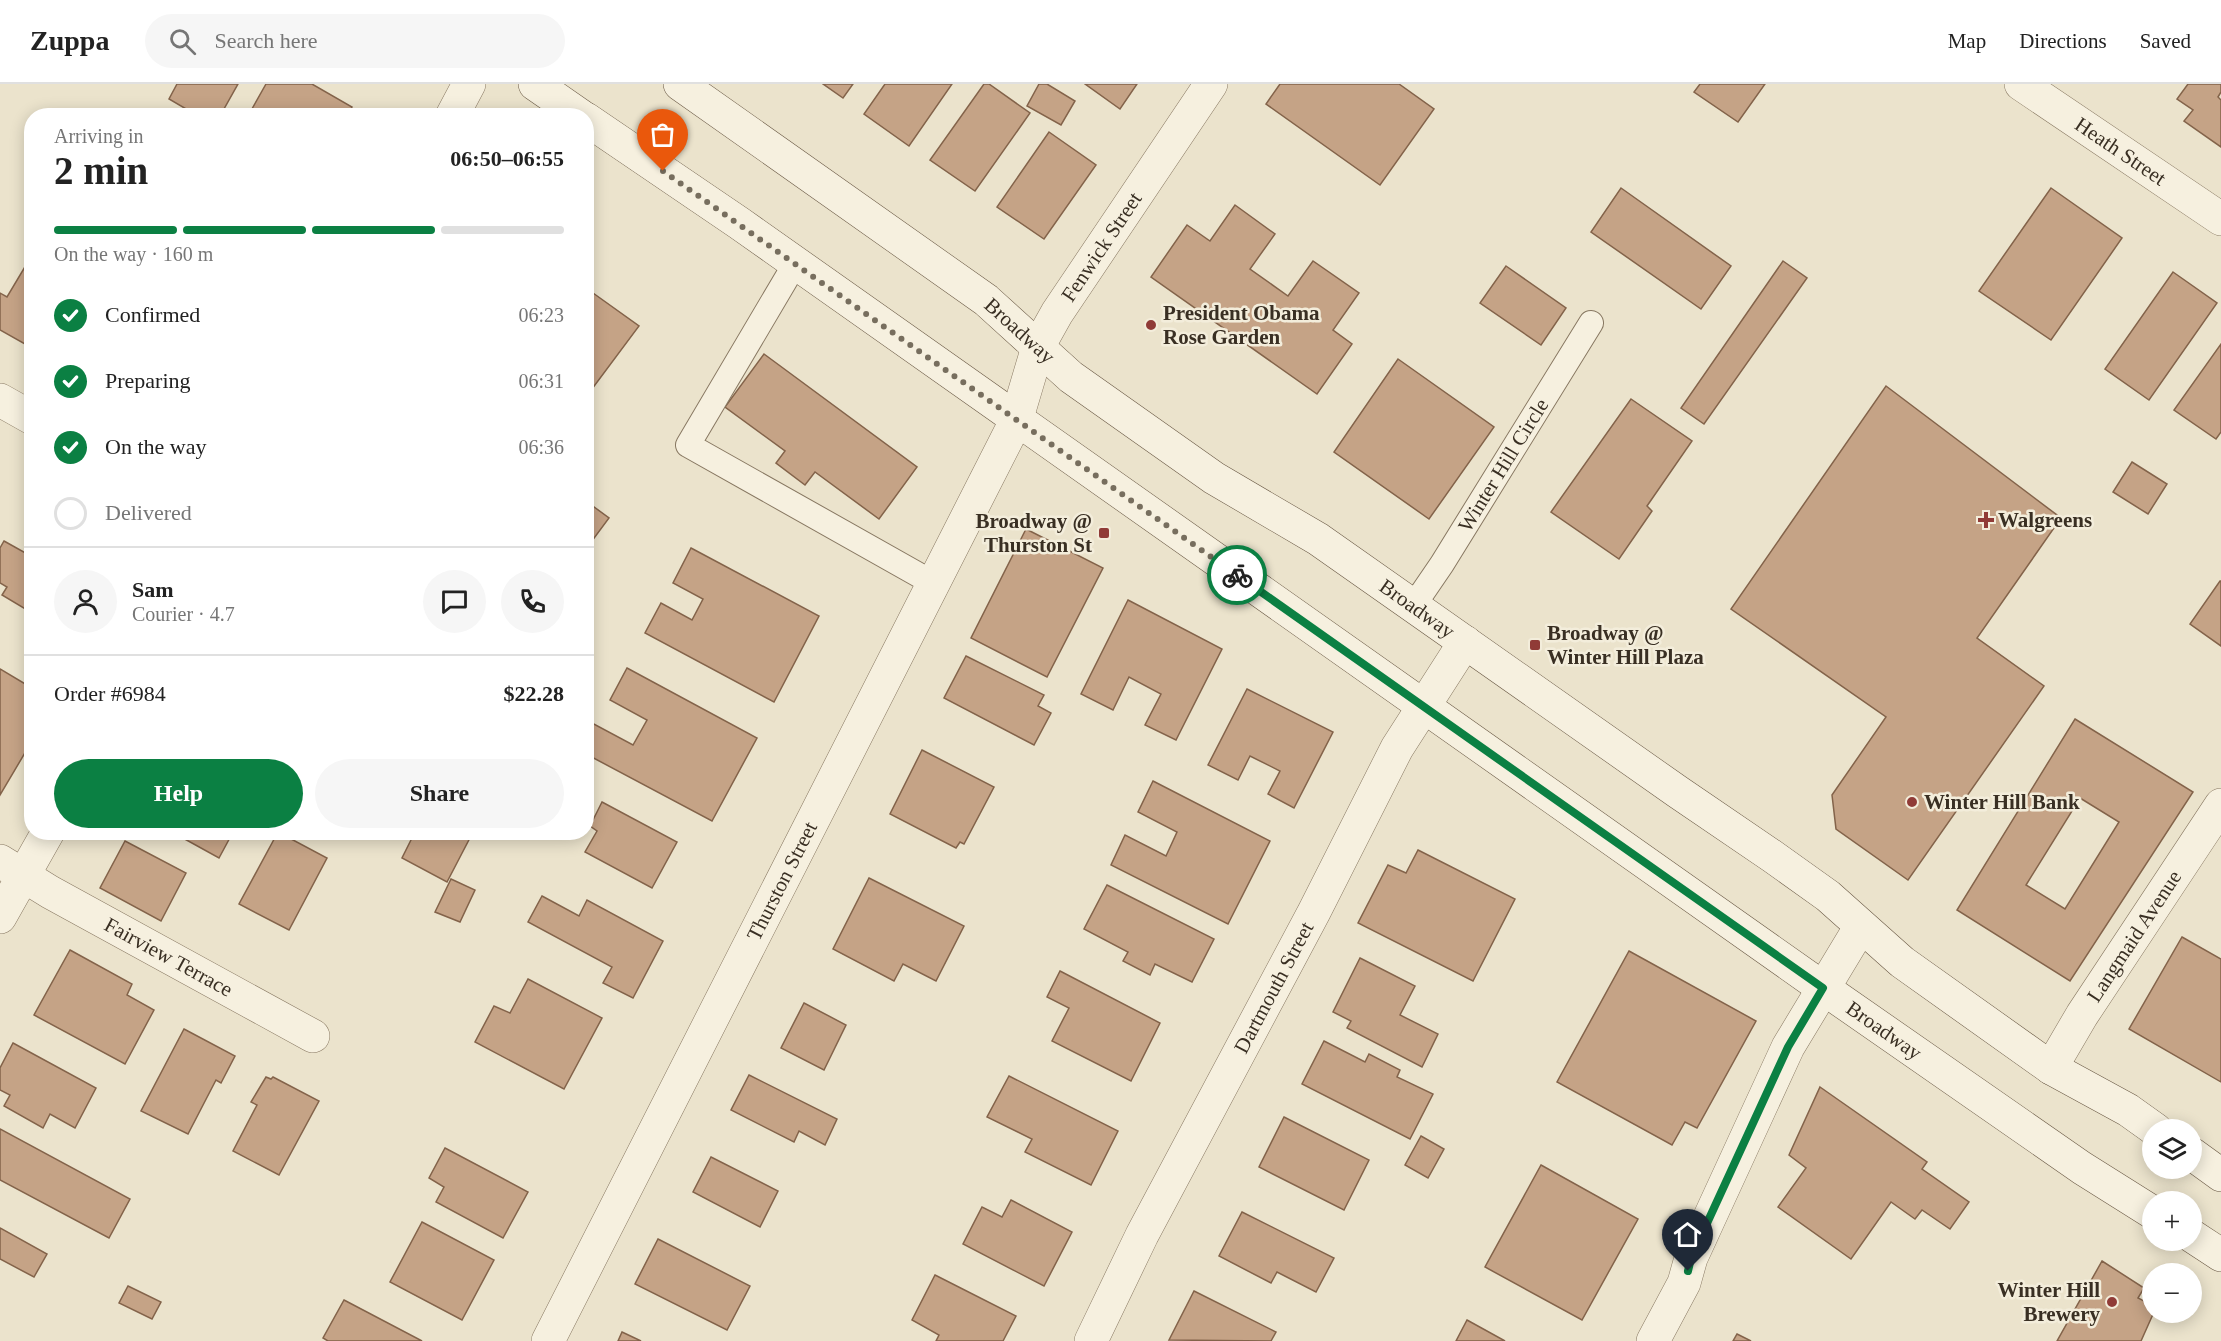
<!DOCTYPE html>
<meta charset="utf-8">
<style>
body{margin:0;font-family:Georgia,serif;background:#f6f6f6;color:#222;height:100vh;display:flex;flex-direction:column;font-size:22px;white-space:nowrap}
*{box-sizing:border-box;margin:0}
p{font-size:20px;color:#767676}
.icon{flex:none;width:33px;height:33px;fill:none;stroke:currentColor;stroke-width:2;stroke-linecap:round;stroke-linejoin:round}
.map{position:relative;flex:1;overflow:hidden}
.drawer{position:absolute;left:24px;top:24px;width:570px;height:732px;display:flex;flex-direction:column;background:#fff;border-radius:24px;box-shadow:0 3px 15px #0003}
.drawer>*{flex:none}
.controls{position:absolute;left:2142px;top:1035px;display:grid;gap:12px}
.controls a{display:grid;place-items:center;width:60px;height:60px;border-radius:50%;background:#fff;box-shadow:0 3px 15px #0003;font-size:30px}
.pin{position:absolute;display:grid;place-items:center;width:51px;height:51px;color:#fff;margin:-62px -26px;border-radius:50% 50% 50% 0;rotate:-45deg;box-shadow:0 0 6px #0007}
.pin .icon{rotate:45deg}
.courier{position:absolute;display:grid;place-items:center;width:60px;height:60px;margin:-30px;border:4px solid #0b8043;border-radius:50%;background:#fff;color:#222;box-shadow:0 2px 8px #0007}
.headline em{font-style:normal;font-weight:600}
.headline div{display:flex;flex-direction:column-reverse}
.headline{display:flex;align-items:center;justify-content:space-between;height:102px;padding:0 30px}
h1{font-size:39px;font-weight:600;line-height:45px}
.bar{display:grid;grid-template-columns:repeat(4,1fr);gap:9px 6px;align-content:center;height:72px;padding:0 30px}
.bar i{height:8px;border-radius:4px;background:#e0e0e0}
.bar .on{background:#0b8043}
.bar p{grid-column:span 4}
.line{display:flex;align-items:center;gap:15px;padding:0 30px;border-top:2px solid #e0e0e0}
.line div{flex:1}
.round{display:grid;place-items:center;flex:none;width:63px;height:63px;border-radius:32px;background:#f6f6f6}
ol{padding:0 30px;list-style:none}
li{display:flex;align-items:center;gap:18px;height:66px}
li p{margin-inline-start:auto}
li .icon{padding:6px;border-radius:50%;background:#0b8043;color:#fff;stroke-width:4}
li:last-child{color:#767676}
li i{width:33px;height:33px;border:3px solid #e0e0e0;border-radius:50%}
.primary-button{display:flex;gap:12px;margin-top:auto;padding:12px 30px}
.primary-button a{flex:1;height:69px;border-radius:36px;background:#0b8043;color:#fff;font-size:24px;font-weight:600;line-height:69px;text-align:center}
.primary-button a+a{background:#f6f6f6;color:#222}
header{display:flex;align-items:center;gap:36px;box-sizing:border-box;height:84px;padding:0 30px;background:#fff;border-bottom:2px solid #e0e0e0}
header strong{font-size:28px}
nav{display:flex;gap:33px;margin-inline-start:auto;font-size:21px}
.search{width:420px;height:54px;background:#f6f6f6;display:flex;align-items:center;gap:15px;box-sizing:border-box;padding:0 21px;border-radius:33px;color:#767676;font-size:22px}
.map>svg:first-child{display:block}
.building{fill:#c5a386;stroke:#83634a;stroke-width:1.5;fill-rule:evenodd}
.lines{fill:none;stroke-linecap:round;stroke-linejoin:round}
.service-casing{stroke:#877761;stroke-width:26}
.minor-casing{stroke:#877761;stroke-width:34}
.tertiary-casing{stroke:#877761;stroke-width:34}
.secondary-casing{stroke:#695844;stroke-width:34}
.service{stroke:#f6f0df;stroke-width:24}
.minor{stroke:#f6f0df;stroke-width:33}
.tertiary{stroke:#f6f0df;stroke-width:33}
.secondary{stroke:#f6f0df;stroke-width:33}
.done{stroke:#776e5e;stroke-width:6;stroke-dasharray:0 10.8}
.route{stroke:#0b8043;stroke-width:8}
.poi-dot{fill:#903b37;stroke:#f3eddb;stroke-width:2}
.labels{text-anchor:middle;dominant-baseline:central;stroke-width:5;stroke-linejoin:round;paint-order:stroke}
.street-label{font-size:21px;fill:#392f23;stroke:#f3eddb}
.poi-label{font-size:21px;font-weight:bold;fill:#392f23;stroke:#f3eddb;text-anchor:start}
</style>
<header>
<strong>Zuppa</strong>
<div class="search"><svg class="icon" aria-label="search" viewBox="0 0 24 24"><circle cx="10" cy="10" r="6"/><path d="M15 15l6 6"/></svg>Search here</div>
<nav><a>Map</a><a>Directions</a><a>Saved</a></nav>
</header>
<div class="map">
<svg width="2221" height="1257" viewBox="0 0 2221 1257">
<rect width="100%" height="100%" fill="#ebe3cc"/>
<g class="building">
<path d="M177,0H238L220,32H198L169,15Z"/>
<path d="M266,0H312L352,23L347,32H248Z"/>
<path d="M823,0H853L843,14Z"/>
<path d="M885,0H952L909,62L864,30Z"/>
<path d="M984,0H989L1030,29L975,107L930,76Z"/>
<path d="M1039,0H1047L1075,17L1061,41L1027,22Z"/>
<path d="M1085,0H1137L1120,25Z"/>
<path d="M1280,0H1399L1434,25L1380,101L1266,20Z"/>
<path d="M1700,0H1765L1738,38L1694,8Z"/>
<path d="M2188,0H2221V8L2218,13L2221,16V63L2184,37L2193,26L2177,15Z"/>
<path d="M1049,48L1096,81L1044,155L997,123Z"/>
<path d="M1621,104L1731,182L1701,225L1591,148Z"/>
<path d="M2051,104L2122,154L2051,256L1979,207Z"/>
<path d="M1235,121L1275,150L1250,185L1288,212L1313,177L1359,209L1333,246L1352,260L1317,310L1151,193L1187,141L1210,157Z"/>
<path d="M32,171V264L0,246V209L7,213Z"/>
<path d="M1783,177L1807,194L1704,340L1681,324Z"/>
<path d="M1506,182L1566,224L1541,261L1480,219Z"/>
<path d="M2173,188L2217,219L2149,316L2105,285Z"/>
<path d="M586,204L639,242L586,313Z"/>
<path d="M2221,260V348L2216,355L2174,326Z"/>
<path d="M764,270L917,383L879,435L815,388L805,401L776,379L785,367L725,323Z"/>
<path d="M1398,275L1494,343L1429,435L1334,368Z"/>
<path d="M1886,302L2061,434L1977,554L2044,602L1908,796L1836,745L1832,711L1886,633L1731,525Z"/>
<path d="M1631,315L1692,357L1647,422L1652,427L1619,475L1551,428Z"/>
<path d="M2132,378L2167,400L2148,430L2113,408Z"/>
<path d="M586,417L609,434L586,465Z"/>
<path d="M1026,445L1103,484L1047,593L971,554Z"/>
<path d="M4,457L29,471L32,466V529L2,511L7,503L0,499V464Z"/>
<path d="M691,464L819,532L774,618L645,549L661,519L692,536L703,515L673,499Z"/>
<path d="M2220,497H2221V562L2190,540Z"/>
<path d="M1128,516L1222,565L1176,656L1145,641L1161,610L1129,593L1113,626L1081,610Z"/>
<path d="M966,572L1044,611L1038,622L1051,629L1034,661L944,614Z"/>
<path d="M627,584L757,654L712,737L586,670V650L592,639L633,661L647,636L610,616Z"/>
<path d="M0,585L32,604V657L0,711Z"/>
<path d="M1247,605L1333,648L1294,724L1268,710L1280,687L1250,672L1238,696L1208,681Z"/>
<path d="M2075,635L2193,708L2070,897L1957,826ZM2080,714L2119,738L2065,825L2026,801Z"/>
<path d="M922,666L994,703L964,760L960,758L956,764L890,730Z"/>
<path d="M1153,697L1270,757L1228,840L1111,781L1125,751L1166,772L1177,748L1138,728Z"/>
<path d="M602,718L677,758L652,804L585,768L597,747L590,742Z"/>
<path d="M172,748H233L219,774Z"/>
<path d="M278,748L327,774L289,846L239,820Z"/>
<path d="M415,748H473L447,798L402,774Z"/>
<path d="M125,757L186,789L161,837L100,804Z"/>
<path d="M1418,766L1515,815L1473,897L1358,839L1388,781L1406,789Z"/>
<path d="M869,794L964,842L936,897L903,880L894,897L833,865Z"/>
<path d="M451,795L475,806L460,838L435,828Z"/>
<path d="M1107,801L1214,855L1192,898L1155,880L1150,891L1123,877L1128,868L1084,845Z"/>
<path d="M542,812L579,832L587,816L663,857L633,914L603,899L612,883L528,838Z"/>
<path d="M2182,853L2221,875V998L2129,945Z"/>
<path d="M70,866L132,900L127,911L154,926L125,980L34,931Z"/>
<path d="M1629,867L1756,937L1697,1044L1685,1038L1672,1061L1557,998Z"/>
<path d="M1360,874L1415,902L1400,931L1438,950L1422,983L1347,944L1351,937L1333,928Z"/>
<path d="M1060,887L1160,939L1131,997L1052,957L1069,924L1047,913Z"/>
<path d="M528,895L602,934L564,1005L475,958L494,922L510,929Z"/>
<path d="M804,919L846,941L824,986L781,964Z"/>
<path d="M184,945L235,972L221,999L216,996L188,1050L141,1027Z"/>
<path d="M1324,957L1365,978L1369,970L1400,986L1397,993L1433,1010L1410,1055L1302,1000Z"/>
<path d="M13,959L96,1004L75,1044L50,1030L43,1044L4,1022L10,1011L0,1006V984Z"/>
<path d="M749,991L837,1035L825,1061L799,1047L794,1058L731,1026Z"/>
<path d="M1009,992L1118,1047L1091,1101L1025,1068L1032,1055L987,1033Z"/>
<path d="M266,993L271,995L273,993L319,1017L279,1091L233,1067L257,1021L251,1018Z"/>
<path d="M1820,1003L1927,1078L1922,1085L1969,1118L1950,1145L1922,1126L1915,1135L1891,1118L1851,1175L1778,1123L1806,1084L1789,1071Z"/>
<path d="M1284,1033L1369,1076L1344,1126L1259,1083Z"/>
<path d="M0,1045L130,1115L109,1154L0,1096Z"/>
<path d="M1421,1052L1444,1065L1428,1094L1405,1081Z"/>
<path d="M445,1064L528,1108L503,1154L436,1118L444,1103L429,1094Z"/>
<path d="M711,1073L778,1107L760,1143L693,1108Z"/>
<path d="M1541,1081L1638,1135L1582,1236L1485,1183Z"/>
<path d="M1011,1116L1072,1148L1044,1202L963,1160L982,1123L1002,1133Z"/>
<path d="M1242,1128L1334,1174L1316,1208L1277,1188L1271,1199L1219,1172Z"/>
<path d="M422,1138L494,1176L462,1236L390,1198Z"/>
<path d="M0,1144L47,1170L34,1193L0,1175Z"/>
<path d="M658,1155L750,1202L727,1246L635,1200Z"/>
<path d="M2102,1177L2144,1204L2138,1214L2152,1221L2154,1228L2141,1257H2057Z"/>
<path d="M935,1191L1016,1232L1003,1257H936L939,1251L912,1236Z"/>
<path d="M128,1202L161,1218L152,1235L119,1219Z"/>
<path d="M1194,1207L1276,1248L1271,1257L1169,1256Z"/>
<path d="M344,1216L422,1257H328L323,1254Z"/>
<path d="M1467,1236L1505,1257H1456Z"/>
<path d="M622,1248L641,1257H618Z"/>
<path d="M1737,1250L1751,1257H1733Z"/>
</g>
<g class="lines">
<defs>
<g id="service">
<path d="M795,180L688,361L933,499"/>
<path id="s1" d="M1414,521L1442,480L1591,239"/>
</g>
<g id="minor">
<path id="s2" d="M2021,0L2221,135"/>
<path d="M452,32L469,0"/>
<path d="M0,316L32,334"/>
<path id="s3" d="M0,777L50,808L313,952"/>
<path d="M0,833L48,748"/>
<path id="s4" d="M2051,984L2082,931L2221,721"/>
<path id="s5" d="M548,1257L1016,337L1038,263L1057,229L1211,0"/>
<path id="s6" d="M1091,1257L1142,1151L1314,828L1397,664L1465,558"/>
</g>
<path id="tertiary" d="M1653,1257L1684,1199L1691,1174L1788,963L1861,842"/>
<g id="secondary">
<path d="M535,0L581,32"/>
<path id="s7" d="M680,0L986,216L1071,293L1214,394L1318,455L1678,708L1772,772L1828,812L1902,878L2051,984L2128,1026L2156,1046"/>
<path id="s8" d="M586,35L739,139L1823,904L2082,1084L2152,1128"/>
<path d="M2192,1070L2221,1091"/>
<path d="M2192,1152L2221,1171"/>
</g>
</defs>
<use href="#service" class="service-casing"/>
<use href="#minor" class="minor-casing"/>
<use href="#tertiary" class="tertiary-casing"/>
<use href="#secondary" class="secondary-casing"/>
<use href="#service" class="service"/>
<use href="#minor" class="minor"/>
<use href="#tertiary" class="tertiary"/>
<use href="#secondary" class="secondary"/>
</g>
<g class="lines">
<path class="done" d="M663,87L1237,491"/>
<path class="route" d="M1237,491L1823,904L1788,963L1691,1174L1688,1187"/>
</g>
<g class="poi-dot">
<circle cx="1151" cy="241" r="6"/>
<path d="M1983 427h6v6h6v6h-6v6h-6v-6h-6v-6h6z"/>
<rect x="1098" y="443" width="12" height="12" rx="3"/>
<rect x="1529" y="555" width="12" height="12" rx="3"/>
<circle cx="1912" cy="718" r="6"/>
<circle cx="2112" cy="1218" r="6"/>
</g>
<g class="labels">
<g class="street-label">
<text stroke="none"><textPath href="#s2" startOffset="120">Heath Street</textPath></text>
<text stroke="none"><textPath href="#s5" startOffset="1228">Fenwick Street</textPath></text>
<text stroke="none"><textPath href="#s7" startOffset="420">Broadway</textPath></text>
<text stroke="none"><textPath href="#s1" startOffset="166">Winter Hill Circle</textPath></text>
<text stroke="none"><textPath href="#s7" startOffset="906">Broadway</textPath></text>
<text stroke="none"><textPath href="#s5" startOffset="516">Thurston Street</textPath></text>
<text stroke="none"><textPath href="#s4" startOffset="156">Langmaid Avenue</textPath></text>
<text stroke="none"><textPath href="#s3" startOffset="194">Fairview Terrace</textPath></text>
<text stroke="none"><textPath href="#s6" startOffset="398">Dartmouth Street</textPath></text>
<text stroke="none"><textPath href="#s8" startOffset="1586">Broadway</textPath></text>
</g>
<g class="poi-label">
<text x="1163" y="229">President Obama<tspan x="1163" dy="24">Rose Garden</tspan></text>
<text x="1998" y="436">Walgreens</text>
<text x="1092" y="437" text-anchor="end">Broadway @<tspan x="1092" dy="24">Thurston St</tspan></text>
<text x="1547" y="549">Broadway @<tspan x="1547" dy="24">Winter Hill Plaza</tspan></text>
<text x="1924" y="718">Winter Hill Bank</text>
<text x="2100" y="1206" text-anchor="end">Winter Hill<tspan x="2100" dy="24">Brewery</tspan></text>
</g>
</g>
</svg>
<div class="controls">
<a><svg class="icon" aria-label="layers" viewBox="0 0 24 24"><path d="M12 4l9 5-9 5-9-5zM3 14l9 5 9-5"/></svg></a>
<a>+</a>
<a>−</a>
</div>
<div class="pin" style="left:663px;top:87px;background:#ea580c"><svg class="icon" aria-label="bag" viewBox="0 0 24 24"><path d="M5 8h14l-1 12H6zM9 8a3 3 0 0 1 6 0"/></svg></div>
<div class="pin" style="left:1688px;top:1187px;background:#1f2937"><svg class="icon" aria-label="home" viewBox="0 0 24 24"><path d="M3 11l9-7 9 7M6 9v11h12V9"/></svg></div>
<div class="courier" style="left:1237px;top:491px"><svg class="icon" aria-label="bike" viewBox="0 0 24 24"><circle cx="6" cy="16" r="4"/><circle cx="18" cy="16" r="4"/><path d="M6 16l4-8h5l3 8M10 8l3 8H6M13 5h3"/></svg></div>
<section class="drawer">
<div class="headline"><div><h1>2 min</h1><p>Arriving in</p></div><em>06:50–06:55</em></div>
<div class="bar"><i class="on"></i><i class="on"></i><i class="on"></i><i></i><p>On the way · 160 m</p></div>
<ol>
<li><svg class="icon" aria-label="check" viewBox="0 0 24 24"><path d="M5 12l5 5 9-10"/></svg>Confirmed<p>06:23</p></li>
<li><svg class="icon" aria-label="check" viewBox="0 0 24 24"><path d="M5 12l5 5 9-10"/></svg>Preparing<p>06:31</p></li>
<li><svg class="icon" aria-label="check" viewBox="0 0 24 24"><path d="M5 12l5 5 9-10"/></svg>On the way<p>06:36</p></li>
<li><i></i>Delivered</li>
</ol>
<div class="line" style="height:108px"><a class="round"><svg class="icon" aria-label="person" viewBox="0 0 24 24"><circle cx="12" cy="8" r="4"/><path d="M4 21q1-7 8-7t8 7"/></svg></a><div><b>Sam</b><p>Courier · 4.7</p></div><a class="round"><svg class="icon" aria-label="chat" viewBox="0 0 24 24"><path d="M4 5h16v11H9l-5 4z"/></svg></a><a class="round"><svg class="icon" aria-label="phone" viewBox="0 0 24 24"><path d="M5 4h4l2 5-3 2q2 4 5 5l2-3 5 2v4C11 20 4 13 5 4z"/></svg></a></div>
<div class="line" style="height:78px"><div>Order #6984</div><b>$22.28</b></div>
<div class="primary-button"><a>Help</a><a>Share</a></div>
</section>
</div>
